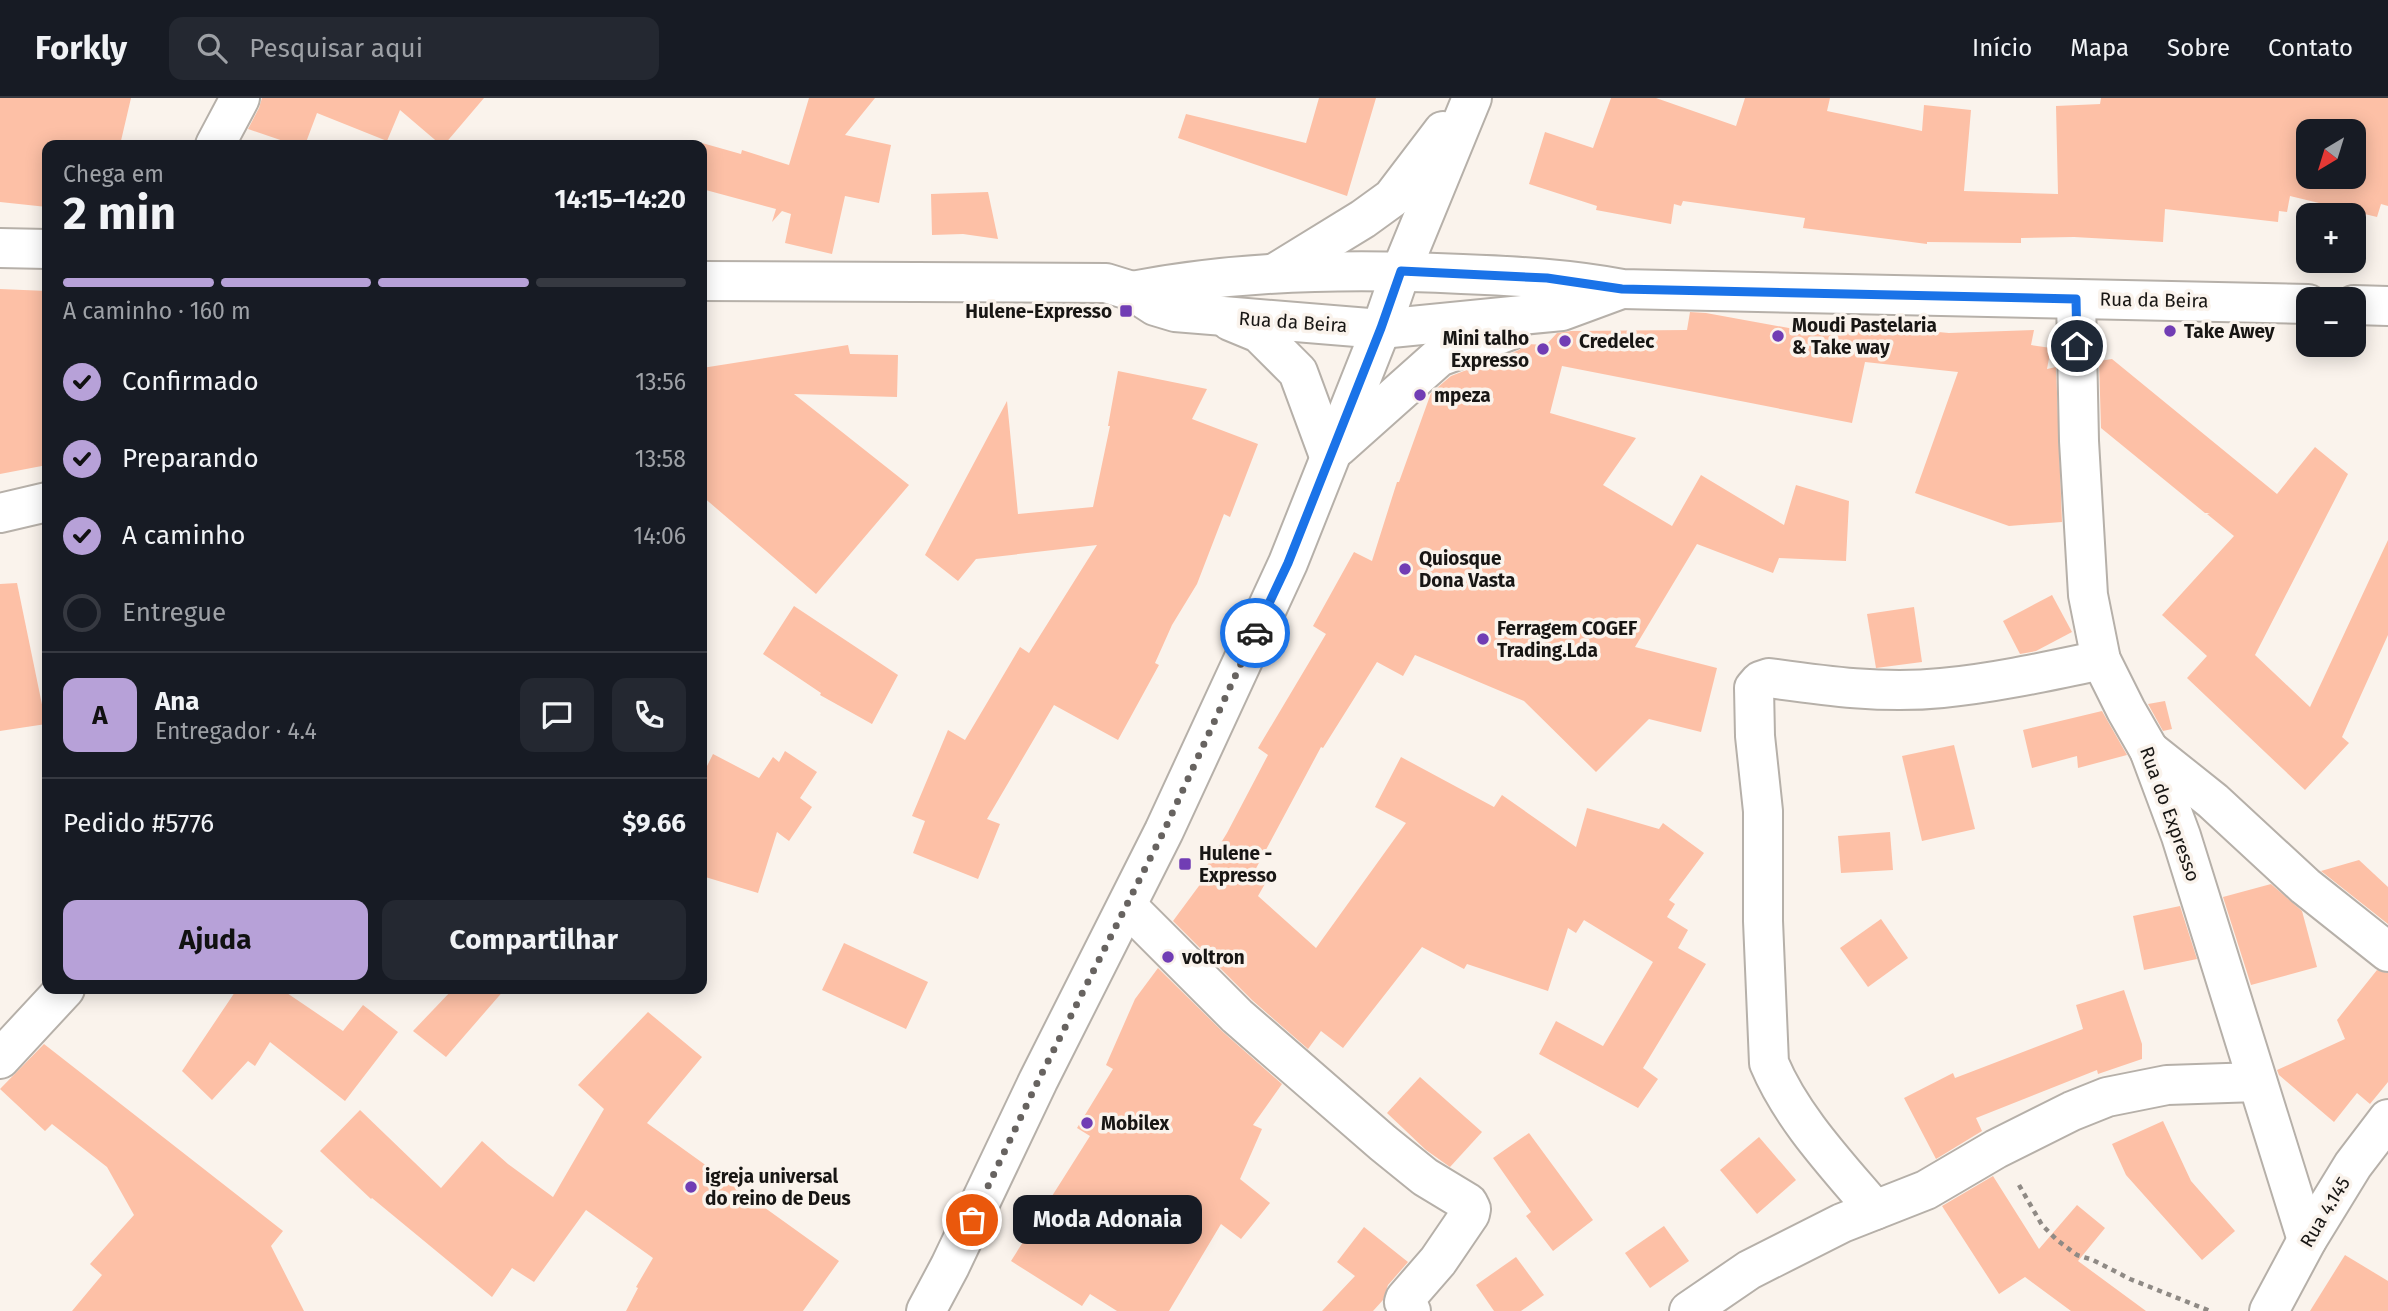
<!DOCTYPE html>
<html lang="pt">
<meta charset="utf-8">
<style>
body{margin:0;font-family:"Fira Sans",sans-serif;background:#242831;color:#f1f3f6;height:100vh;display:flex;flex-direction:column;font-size:26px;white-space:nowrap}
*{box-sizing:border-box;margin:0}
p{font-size:23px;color:#9ea1a6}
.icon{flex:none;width:38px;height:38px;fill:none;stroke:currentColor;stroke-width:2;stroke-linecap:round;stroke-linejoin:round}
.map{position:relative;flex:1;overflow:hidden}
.side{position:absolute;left:42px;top:42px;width:665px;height:854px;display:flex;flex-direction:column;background:#171b24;border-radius:14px;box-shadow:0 4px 18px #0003}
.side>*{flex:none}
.needle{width:46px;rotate:218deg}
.buttons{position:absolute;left:2296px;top:21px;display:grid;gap:14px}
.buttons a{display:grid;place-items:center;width:70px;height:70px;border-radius:14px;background:#171b24;box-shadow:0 4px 18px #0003;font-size:35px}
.pin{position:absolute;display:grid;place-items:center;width:60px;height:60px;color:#fff;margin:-30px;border:4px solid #fff;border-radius:50%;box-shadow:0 2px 7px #0007}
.courier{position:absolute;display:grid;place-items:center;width:70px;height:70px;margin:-35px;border:5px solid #1a73e8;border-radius:50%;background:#fff;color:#222;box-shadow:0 2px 9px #0007}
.bubble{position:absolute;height:49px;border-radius:14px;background:#171b24;box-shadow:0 4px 18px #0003;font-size:23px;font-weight:700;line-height:49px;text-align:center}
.headline em{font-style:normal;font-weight:700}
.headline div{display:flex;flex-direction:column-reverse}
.headline{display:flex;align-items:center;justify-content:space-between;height:119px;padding:0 21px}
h1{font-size:46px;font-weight:700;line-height:52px}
.bar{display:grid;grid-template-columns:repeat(4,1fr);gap:10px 7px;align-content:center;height:84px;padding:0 21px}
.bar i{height:9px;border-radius:5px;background:#363941}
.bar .active{background:#b7a1d8}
.bar p{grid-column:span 4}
.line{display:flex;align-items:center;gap:18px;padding:0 21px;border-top:2px solid #363941}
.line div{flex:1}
.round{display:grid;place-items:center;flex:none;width:74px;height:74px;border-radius:14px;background:#242831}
ol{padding:0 21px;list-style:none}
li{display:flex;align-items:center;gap:21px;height:77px}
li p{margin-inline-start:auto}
li .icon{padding:7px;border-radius:50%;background:#b7a1d8;color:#111;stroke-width:4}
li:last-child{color:#9ea1a6}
li i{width:38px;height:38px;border:4px solid #363941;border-radius:50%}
.cta{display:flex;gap:14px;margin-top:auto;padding:14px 21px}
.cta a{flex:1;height:80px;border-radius:14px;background:#b7a1d8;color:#111;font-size:28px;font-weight:700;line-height:80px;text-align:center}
.cta a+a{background:#242831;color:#f1f3f6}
header{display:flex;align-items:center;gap:42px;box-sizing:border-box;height:98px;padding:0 35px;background:#171b24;border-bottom:2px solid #363941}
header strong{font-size:33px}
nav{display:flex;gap:38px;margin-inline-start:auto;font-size:24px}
.search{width:490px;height:63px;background:#242831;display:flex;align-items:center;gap:18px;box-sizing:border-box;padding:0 24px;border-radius:14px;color:#9ea1a6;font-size:26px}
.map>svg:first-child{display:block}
.building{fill:#fdc0a6;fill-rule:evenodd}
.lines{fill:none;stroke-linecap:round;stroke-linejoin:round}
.minor-casing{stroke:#b6b0a9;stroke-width:42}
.major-casing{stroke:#b6b0a9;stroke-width:42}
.path{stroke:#8f8a85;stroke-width:4.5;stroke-dasharray:5 5;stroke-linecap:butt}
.minor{stroke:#fff;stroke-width:38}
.major{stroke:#fff;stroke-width:38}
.done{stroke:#676360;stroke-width:7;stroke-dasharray:0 12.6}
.route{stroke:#1a73e8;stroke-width:9}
.poi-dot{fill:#713db4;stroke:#faf3ec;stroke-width:2.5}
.labels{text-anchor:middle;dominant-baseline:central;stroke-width:7;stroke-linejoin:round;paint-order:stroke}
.street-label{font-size:19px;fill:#181614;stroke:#faf3ec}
.poi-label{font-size:19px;font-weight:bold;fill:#181614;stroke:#faf3ec;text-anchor:start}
</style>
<header>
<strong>Forkly</strong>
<div class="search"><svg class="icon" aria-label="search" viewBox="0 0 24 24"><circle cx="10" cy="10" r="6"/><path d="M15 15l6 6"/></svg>Pesquisar aqui</div>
<nav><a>Início</a><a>Mapa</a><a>Sobre</a><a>Contato</a></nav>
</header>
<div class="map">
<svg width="2388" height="1213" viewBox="0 0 2388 1213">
<rect width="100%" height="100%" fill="#faf3ec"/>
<g class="building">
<path d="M0,0H131L120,47H47V109L0,104Z"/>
<path d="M262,0H484L444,47H441L400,12L387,43L317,15L305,47H295L248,31L259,10Z"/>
<path d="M809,0H875L845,37L891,47L879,105L845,98L832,156L785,145L791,116L782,113L772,124L776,111L702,91V45L741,56L742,52L789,67Z"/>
<path d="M1319,0H1376L1347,98L1178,40L1186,16L1306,45Z"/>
<path d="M1611,0H1656L1736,28L1745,0H1830L1827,13L1922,33L1924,7L1971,12L1964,93L2058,96L2056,8L2100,6L2101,0H2388V108L2381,106L2377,119L2290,98L2287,114L2279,113L2278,124L2165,111L2163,144L2074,139L2021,140V145L1927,144V146L1803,130L1805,120L1683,103L1681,108L1674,106L1671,126L1596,112L1597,108L1529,86L1545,34L1593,50ZM2308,33H2354V79H2308Z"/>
<path d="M988,94L998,141L963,136L932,137L931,96Z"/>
<path d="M0,191L47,193V367L0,376Z"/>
<path d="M1690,214L1706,215L1827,237V226L1874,225V228L1949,235L2034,232L2031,247L2051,250L2047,271L2056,269L2062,424L2009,428L1915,395L1958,274L1865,264L1852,325L1562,268L1550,315L1636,340L1603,387L1672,428L1701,377L1784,427L1796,387L1849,403L1846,463L1779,460L1773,475L1697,446L1635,549L1717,570L1701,634L1649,621L1596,674L1524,603L1415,557L1403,578L1377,564L1323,650L1321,649L1253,776L1266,784L1258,798L1316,850L1406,725L1375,709L1401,659L1494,709L1502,697L1576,749L1587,710L1659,731L1663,725L1704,755L1669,802L1675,806L1667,819L1688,832L1678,850L1706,866L1643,970L1658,981L1638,1010L1539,956L1556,923L1603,948L1653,864L1584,822L1576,835L1568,830L1548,893L1467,866L1464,871L1422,849L1343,950L1321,933L1308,951L1252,902L1173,823L1207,777L1203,774L1227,735L1268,657L1258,650L1326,536L1313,528L1354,454L1372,463L1397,384H1399L1431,295L1451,278L1519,252L1527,246L1546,247L1557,235L1571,233L1687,232Z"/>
<path d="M848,247L850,256L898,257L897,299L794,296L909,387L816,496L702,398V270Z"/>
<path d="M2112,261L2277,396L2315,349L2348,376L2255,557L2310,609L2388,442V537L2342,639L2349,645L2305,692L2187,580L2207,558L2162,517L2234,438L2207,416L2210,415H2205L2101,330L2099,263Z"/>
<path d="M1118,273L1207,291L1192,321L1258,346L1230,419L1224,416L1197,486L1172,527L1155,565L1159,567L1118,642L1054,607L987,721L1000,726L978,781L913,755L925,723L912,718L948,632L965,642L1020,549L1029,555L1097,447L976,461L958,483L925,457L1007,303L1018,416L1093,409L1110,328H1108Z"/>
<path d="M17,485L46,626L0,633V486Z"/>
<path d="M2052,497L2072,534L2036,553L2020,556L2003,523Z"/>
<path d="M794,508L898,577L872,626L820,597L821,595L763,556Z"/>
<path d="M1914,509L1922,564L1876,570L1867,516Z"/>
<path d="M2165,603L2172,631L2163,633L2148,606Z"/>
<path d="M2102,613L2127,657L2078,670L2077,658L2032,670L2023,632Z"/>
<path d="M1954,647L1975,731L1922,743L1902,658Z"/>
<path d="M785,653L817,674L800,700L812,709L789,743L777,734L758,795L702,778V678L713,656L759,680L773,659L779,664Z"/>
<path d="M1890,734L1893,772L1841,775L1838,738Z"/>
<path d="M2359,762L2388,789V826L2321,773Z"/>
<path d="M2271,786L2302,813L2317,869L2251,887L2223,799Z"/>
<path d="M2180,808L2197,861L2144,872L2133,818Z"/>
<path d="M1881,821L1908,860L1868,889L1840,850Z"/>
<path d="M844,845L928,884L906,931L822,892Z"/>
<path d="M1158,870L1223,934L1282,986L1253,1027L1262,1031L1240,1081L1270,1105L1241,1141L1221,1126L1169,1213H1117L1090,1196L1082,1208L1011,1163L1090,1038L1077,1030L1113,971L1106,967L1135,901Z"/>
<path d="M2377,872L2388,875V984L2370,1006L2357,995L2334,1024L2279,977L2277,972L2345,941L2337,922Z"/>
<path d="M237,891H281L343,933L363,907L398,934L345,1003L270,944L255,968L248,963L212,1002L182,973Z"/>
<path d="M453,891H505L446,959L413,933Z"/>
<path d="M2124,892L2142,946V961L2098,976L2097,972L1976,1020L1982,1033L1936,1061L1904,1000L1953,975L1955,980L2083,931L2076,907Z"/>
<path d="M648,914L702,959L647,1025L839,1163L803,1213H626L638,1190L636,1189L653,1160L586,1112L534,1184L512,1170L492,1199L372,1100L371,1101L320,1053L360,1012L441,1090L482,1043L508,1066L553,1099L604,1011L578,987Z"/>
<path d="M44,946L283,1133L271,1148L304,1213H72L102,1177L90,1166L134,1117L107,1069L52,1026L45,1033L0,991Z"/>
<path d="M1420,979L1482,1034L1450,1069L1426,1052L1387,1015Z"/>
<path d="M2163,1023L2191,1083L2235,1133L2202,1162L2126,1077L2112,1046Z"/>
<path d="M1529,1035L1593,1122L1553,1153L1526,1118L1531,1114L1493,1060Z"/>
<path d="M1759,1039L1796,1082L1757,1116L1720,1072Z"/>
<path d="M1993,1078L2039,1151L2077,1107L2105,1130L2078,1163L2146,1213H2071L2025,1179L1999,1196L1942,1108Z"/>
<path d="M1664,1128L1689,1163L1650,1190L1625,1155Z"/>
<path d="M1364,1129L1408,1164L1388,1187L1383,1202L1373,1213H1322L1355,1178L1337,1164Z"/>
<path d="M2345,1157L2388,1183V1213H2310Z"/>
<path d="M1516,1159L1544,1197L1521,1213H1494L1476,1187Z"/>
</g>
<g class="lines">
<defs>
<g id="minor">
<path d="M215,47L240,0"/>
<path d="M2076,201L2079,343L2088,497L2101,562L2126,612L2149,652L2181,738L2307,1142"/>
<path d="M0,415L47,404"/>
<path d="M2149,652L2213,703L2305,788L2388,854"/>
<path d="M1127,808L1237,918L1383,1045L1425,1079L1468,1105L1471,1111L1470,1116L1438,1163L1405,1201L1404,1204L1411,1213"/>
<path d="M0,961L65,891"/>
<path d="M1875,1112C1837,1067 1792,1020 1769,965L1763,823V713L1755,638L1754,590L1760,583L1769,580C1826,588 1884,596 1942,590C1995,585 2049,573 2101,562"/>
<path d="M1689,1213L1749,1172L1842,1125L1926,1092L1996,1051L2072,1013L2107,999L2167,987L2257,984"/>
<path d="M2269,1213L2307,1142L2353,1067L2388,1021"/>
</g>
<g id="major">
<path d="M0,150L47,151"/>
<path d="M1275,175L1363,121L1392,100L1443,33"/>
<path d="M702,183L1106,185L1132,193L1155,208L1175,214L1381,231L1562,213L1619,192"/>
<path d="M1132,193C1240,172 1353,170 1462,176C1516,178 1569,181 1622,191L2308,206"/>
<path d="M2354,207L2388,208"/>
<path d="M1230,223L1259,235L1298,274L1329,358"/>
<path d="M1338,349L1439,259L1511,232"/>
<path d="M926,1213L950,1168L1038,983L1164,733L1288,465L1381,231L1401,173L1472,0"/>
</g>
</defs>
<use href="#minor" class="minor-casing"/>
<use href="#major" class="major-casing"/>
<path class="path" d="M2019,1087L2042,1127L2057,1142L2077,1157L2093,1162L2130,1181L2210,1213"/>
<use href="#minor" class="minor"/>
<use href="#major" class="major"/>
</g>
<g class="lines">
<path class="done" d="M972,1122L1038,983L1164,733L1255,535"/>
<path class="route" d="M1255,535L1288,465L1381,230L1401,173L1547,180L1622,191L2076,201L2077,248"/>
</g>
<g class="poi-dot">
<rect x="1119" y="206" width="14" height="14" rx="3.5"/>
<circle cx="2170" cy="233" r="7"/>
<circle cx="1778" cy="238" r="7"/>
<circle cx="1565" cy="243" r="7"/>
<circle cx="1543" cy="251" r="7"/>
<circle cx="1420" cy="297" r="7"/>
<circle cx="1405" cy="471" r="7"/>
<circle cx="1483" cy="541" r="7"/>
<rect x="1178" y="759" width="14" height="14" rx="3.5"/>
<circle cx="1168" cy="859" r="7"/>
<circle cx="1087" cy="1025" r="7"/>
<circle cx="691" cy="1089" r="7"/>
</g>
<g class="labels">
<g class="street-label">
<text transform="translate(2154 202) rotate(1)">Rua da Beira</text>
<text transform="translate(1293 224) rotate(4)">Rua da Beira</text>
<text transform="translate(2170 716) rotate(70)">Rua do Expresso</text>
<text transform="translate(2325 1114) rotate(-59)">Rua 4.145</text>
</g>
<g class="poi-label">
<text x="1112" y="213" text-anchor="end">Hulene-Expresso</text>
<text x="1792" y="227">Moudi Pastelaria<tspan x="1792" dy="22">&amp; Take way</tspan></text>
<text x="2184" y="233">Take Awey</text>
<text x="1529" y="240" text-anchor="end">Mini talho<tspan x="1529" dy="22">Expresso</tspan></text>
<text x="1579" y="243">Credelec</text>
<text x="1434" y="297">mpeza</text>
<text x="1419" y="460">Quiosque<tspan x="1419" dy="22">Dona Vasta</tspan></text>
<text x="1497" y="530">Ferragem COGEF<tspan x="1497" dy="22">Trading.Lda</tspan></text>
<text x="1199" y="755">Hulene -<tspan x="1199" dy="22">Expresso</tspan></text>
<text x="1182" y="859">voltron</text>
<text x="1101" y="1025">Mobilex</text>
<text x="705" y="1078">igreja universal<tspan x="705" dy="22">do reino de Deus</tspan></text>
</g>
</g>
</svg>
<div class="buttons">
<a><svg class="needle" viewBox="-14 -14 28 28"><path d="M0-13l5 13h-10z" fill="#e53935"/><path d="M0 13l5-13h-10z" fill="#9ea1a6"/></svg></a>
<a>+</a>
<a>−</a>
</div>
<div class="pin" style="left:972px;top:1122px;background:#ea580c"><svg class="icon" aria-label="bag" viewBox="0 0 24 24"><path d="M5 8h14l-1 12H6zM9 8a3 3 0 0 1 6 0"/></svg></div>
<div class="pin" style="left:2077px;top:248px;background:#1f2937"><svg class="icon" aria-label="home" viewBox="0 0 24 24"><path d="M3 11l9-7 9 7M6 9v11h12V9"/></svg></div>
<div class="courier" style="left:1255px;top:535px"><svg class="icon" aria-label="car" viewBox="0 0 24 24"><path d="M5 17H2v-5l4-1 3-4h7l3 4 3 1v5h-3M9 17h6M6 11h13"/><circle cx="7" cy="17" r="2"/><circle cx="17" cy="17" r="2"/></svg></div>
<div class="bubble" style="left:1013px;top:1097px;width:189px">Moda Adonaia</div>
<section class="side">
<div class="headline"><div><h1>2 min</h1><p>Chega em</p></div><em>14:15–14:20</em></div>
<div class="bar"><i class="active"></i><i class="active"></i><i class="active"></i><i></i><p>A caminho · 160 m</p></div>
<ol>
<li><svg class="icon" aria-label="check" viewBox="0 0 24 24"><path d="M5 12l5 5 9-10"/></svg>Confirmado<p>13:56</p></li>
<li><svg class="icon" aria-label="check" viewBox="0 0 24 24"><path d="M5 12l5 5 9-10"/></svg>Preparando<p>13:58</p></li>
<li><svg class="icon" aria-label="check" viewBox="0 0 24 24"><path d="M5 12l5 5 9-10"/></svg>A caminho<p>14:06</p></li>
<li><i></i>Entregue</li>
</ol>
<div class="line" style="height:126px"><b class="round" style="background:#b7a1d8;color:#111">A</b><div><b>Ana</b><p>Entregador · 4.4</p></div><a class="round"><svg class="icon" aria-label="chat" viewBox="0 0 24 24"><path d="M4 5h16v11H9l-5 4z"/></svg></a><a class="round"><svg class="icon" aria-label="phone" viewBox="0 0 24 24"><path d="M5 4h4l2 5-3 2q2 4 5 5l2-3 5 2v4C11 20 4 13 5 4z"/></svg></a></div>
<div class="line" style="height:91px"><div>Pedido #5776</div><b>$9.66</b></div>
<div class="cta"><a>Ajuda</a><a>Compartilhar</a></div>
</section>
</div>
